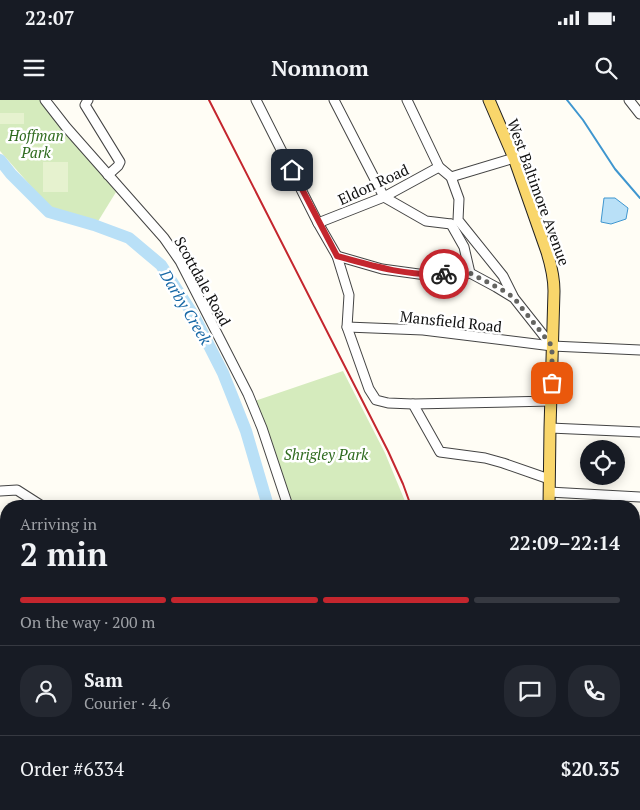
<!DOCTYPE html>
<meta charset="utf-8">
<style>
body{margin:0;font-family:"PT Serif",serif;background:#242831;color:#f1f3f6;height:100vh;display:flex;flex-direction:column;font-size:19px;white-space:nowrap}
*{box-sizing:border-box;margin:0}
p{font-size:16px;color:#9ea1a6}
.icon{flex:none;width:28px;height:28px;fill:none;stroke:currentColor;stroke-width:2;stroke-linecap:round;stroke-linejoin:round}
.map{position:relative;flex:1;overflow:hidden}
.details{position:absolute;left:0px;top:400px;width:640px;height:310px;display:flex;flex-direction:column;background:#171b24;border-radius:20px 20px 0 0;box-shadow:0 2px 12px #0003}
.details>*{flex:none}
.fabs{position:absolute;left:580px;top:340px;display:grid;gap:10px}
.fabs a{display:grid;place-items:center;width:45px;height:45px;border-radius:50%;background:#171b24;box-shadow:0 2px 12px #0003;font-size:25px}
.pin{position:absolute;display:grid;place-items:center;width:42px;height:42px;color:#fff;margin:-21px;border-radius:10px;box-shadow:0 2px 8px #0006}
.courier{position:absolute;display:grid;place-items:center;width:50px;height:50px;margin:-25px;border:4px solid #c4262e;border-radius:50%;background:#fff;color:#222;box-shadow:0 1px 6px #0007}
.overview em{font-style:normal;font-weight:800}
.overview div{display:flex;flex-direction:column-reverse}
.overview{display:flex;align-items:center;justify-content:space-between;height:85px;padding:0 20px}
h1{font-size:32px;font-weight:800;line-height:38px}
.bar{display:grid;grid-template-columns:repeat(4,1fr);gap:8px 5px;align-content:center;height:60px;padding:0 20px}
.bar i{height:6px;border-radius:4px;background:#363941}
.bar .active{background:#c4262e}
.bar p{grid-column:span 4}
.line{display:flex;align-items:center;gap:12px;padding:0 20px;border-top:1px solid #363941}
.line div{flex:1}
.round{display:grid;place-items:center;flex:none;width:52px;height:52px;border-radius:20px;background:#242831}
.status{display:flex;justify-content:space-between;align-items:center;height:35px;padding:0 25px;background:#171b24;direction:ltr}
.status svg{height:14px;fill:currentColor}
header{display:flex;justify-content:space-between;align-items:center;height:65px;padding:0 20px;background:#171b24;font-size:22px;font-weight:800}
.map>svg:first-child{display:block}
.green{fill:#d5ebbd}
.pitch{fill:#e6f2cf}
.water{fill:#b9e0f7;stroke:#3f96cf}
.lines{fill:none;stroke-linecap:round;stroke-linejoin:round}
.stream{stroke:#3f96cf;stroke-width:2}
.river{stroke:#b9e0f7;stroke-width:12}
.minor-casing{stroke:#444;stroke-width:11}
.major-casing{stroke:#222;stroke-width:13}
.minor{stroke:#fff;stroke-width:9}
.major{stroke:#f9d66b;stroke-width:11}
.rail{stroke:#c4262e;stroke-width:2}
.done{stroke:#646461;stroke-width:5;stroke-dasharray:0 9}
.route{stroke:#c4262e;stroke-width:6}
.labels{text-anchor:middle;dominant-baseline:central;stroke-width:5;stroke-linejoin:round;paint-order:stroke}
.park-label{font-size:15px;font-style:italic;fill:#2f6b1f;stroke:#fff}
.street-label{font-size:15px;fill:#111;stroke:#fff}
.water-label{font-size:16px;font-style:italic;fill:#1768a6;stroke:#fff}
</style>
<div class="status"><b>22:07</b><svg viewBox="0 0 49 12"><path d="M0 12V9h3v3zM5 12V6h3v6zM10 12V3h3v9zM15 12V0h3v12zM26 1h20v11H26zM47 4h2v5h-2z"/></svg></div>
<header><svg class="icon" aria-label="menu" viewBox="0 0 24 24"><path d="M4 6h16M4 12h16M4 18h16"/></svg>Nomnom<svg class="icon" aria-label="search" viewBox="0 0 24 24"><circle cx="10" cy="10" r="6"/><path d="M15 15l6 6"/></svg></header>
<div class="map">
<svg width="640" height="710" viewBox="0 0 640 710">
<rect width="100%" height="100%" fill="#fffdf5"/>
<g class="green">
<path d="M0,0H41L116,92L97,123L51,109L0,51Z"/>
<path d="M343,271L385,353L407,406H288L252,302Z"/>
<path d="M38,704H110L107,710H41Z"/>
</g>
<g class="pitch">
<rect x="0" y="13" width="24" height="11"/>
<rect x="21" y="32" width="24" height="11"/>
<path d="M21,46L45,47V58H21Z"/>
<rect x="43" y="62" width="25" height="30"/>
</g>
<path class="water" d="M604,98H615L628,108L626,119L611,124L601,122Z"/>
<g class="lines">
<g class="stream">
<path d="M567,0L583,20L615,69L640,98"/>
<path d="M0,680L6,690"/>
<path d="M20,704L24,710"/>
</g>
<g class="river">
<path d="M0,60L11,74L49,112L94,125L129,138L161,165L194,216L223,273L246,331L268,406"/>
<path d="M0,616L6,612"/>
</g>
<defs>
<g id="minor">
<path d="M45,0L66,27L164,138L180,161L248,294L262,328L288,406"/>
<path d="M88,0L85,5L120,62L118,66L108,75"/>
<path d="M256,0L318,123L337,156L349,195L347,227L369,289L376,300L388,303L413,304L551,301"/>
<path d="M334,0L384,97L426,121L451,124"/>
<path d="M407,0L439,67L451,77L459,99L458,120L503,176L513,196"/>
<path d="M629,0L640,14"/>
<path d="M451,77L514,58"/>
<path d="M318,123L384,97L439,67"/>
<path d="M451,124L464,147L470,173"/>
<path d="M337,156L382,169L426,175L470,173L496,187L514,198L552,246"/>
<path d="M347,227L423,230L552,246L640,250"/>
<path d="M413,304L440,352L485,358L503,363L549,379"/>
<path d="M550,328L640,332"/>
<path d="M0,391L17,390L42,406"/>
<path d="M549,392L640,397"/>
<path d="M634,562L640,563"/>
<path d="M250,704L252,710"/>
<path d="M301,704L303,710"/>
<path d="M386,704L391,710"/>
<path d="M608,704L640,709"/>
<path d="M173,710L175,704"/>
</g>
<g id="major">
<path d="M489,0L514,58L547,152C551,165 554,177 554,191L550,328L549,406"/>
<path d="M543,710V704"/>
</g>
</defs>
<use href="#minor" class="minor-casing"/>
<use href="#major" class="major-casing"/>
<use href="#minor" class="minor"/>
<use href="#major" class="major"/>
<g class="rail">
<path d="M209,0L388,351L403,384L411,406"/>
<path d="M443,710V704"/>
</g>
</g>
<g class="lines">
<path class="done" d="M444,174L470,173L506,192L514,198L552,246V283"/>
<path class="route" d="M292,70L337,156C373,166 406,176 444,174"/>
</g>
<g class="labels">
<g class="park-label">
<text x="36" y="35">Hoffman<tspan x="36" dy="17">Park</tspan></text>
<text x="326" y="354">Shrigley Park</text>
</g>
<g class="street-label">
<text transform="translate(373 84) rotate(-25)">Eldon Road</text>
<text transform="translate(539 92) rotate(70)">West Baltimore Avenue</text>
<text transform="translate(203 181) rotate(61)">Scottdale Road</text>
<text transform="translate(451 221) rotate(6)">Mansfield Road</text>
</g>
<g class="water-label">
<text transform="translate(186 207) rotate(59)">Darby Creek</text>
</g>
</g>
</svg>
<div class="fabs">
<a><svg class="icon" aria-label="locate" viewBox="0 0 24 24"><circle cx="12" cy="12" r="6"/><path d="M12 2v4M12 18v4M2 12h4M18 12h4"/></svg></a>
</div>
<div class="pin" style="left:552px;top:283px;background:#ea580c"><svg class="icon" aria-label="bag" viewBox="0 0 24 24"><path d="M5 8h14l-1 12H6zM9 8a3 3 0 0 1 6 0"/></svg></div>
<div class="pin" style="left:292px;top:70px;background:#1f2937"><svg class="icon" aria-label="home" viewBox="0 0 24 24"><path d="M3 11l9-7 9 7M6 9v11h12V9"/></svg></div>
<div class="courier" style="left:444px;top:174px"><svg class="icon" aria-label="bike" viewBox="0 0 24 24"><circle cx="6" cy="16" r="4"/><circle cx="18" cy="16" r="4"/><path d="M6 16l4-8h5l3 8M10 8l3 8H6M13 5h3"/></svg></div>
<section class="details">
<div class="overview"><div><h1>2 min</h1><p>Arriving in</p></div><em>22:09–22:14</em></div>
<div class="bar"><i class="active"></i><i class="active"></i><i class="active"></i><i></i><p>On the way · 200 m</p></div>
<div class="line" style="height:90px"><a class="round"><svg class="icon" aria-label="person" viewBox="0 0 24 24"><circle cx="12" cy="8" r="4"/><path d="M4 21q1-7 8-7t8 7"/></svg></a><div><b>Sam</b><p>Courier · 4.6</p></div><a class="round"><svg class="icon" aria-label="chat" viewBox="0 0 24 24"><path d="M4 5h16v11H9l-5 4z"/></svg></a><a class="round"><svg class="icon" aria-label="phone" viewBox="0 0 24 24"><path d="M5 4h4l2 5-3 2q2 4 5 5l2-3 5 2v4C11 20 4 13 5 4z"/></svg></a></div>
<div class="line" style="height:65px"><div>Order #6334</div><b>$20.35</b></div>
</section>
</div>
